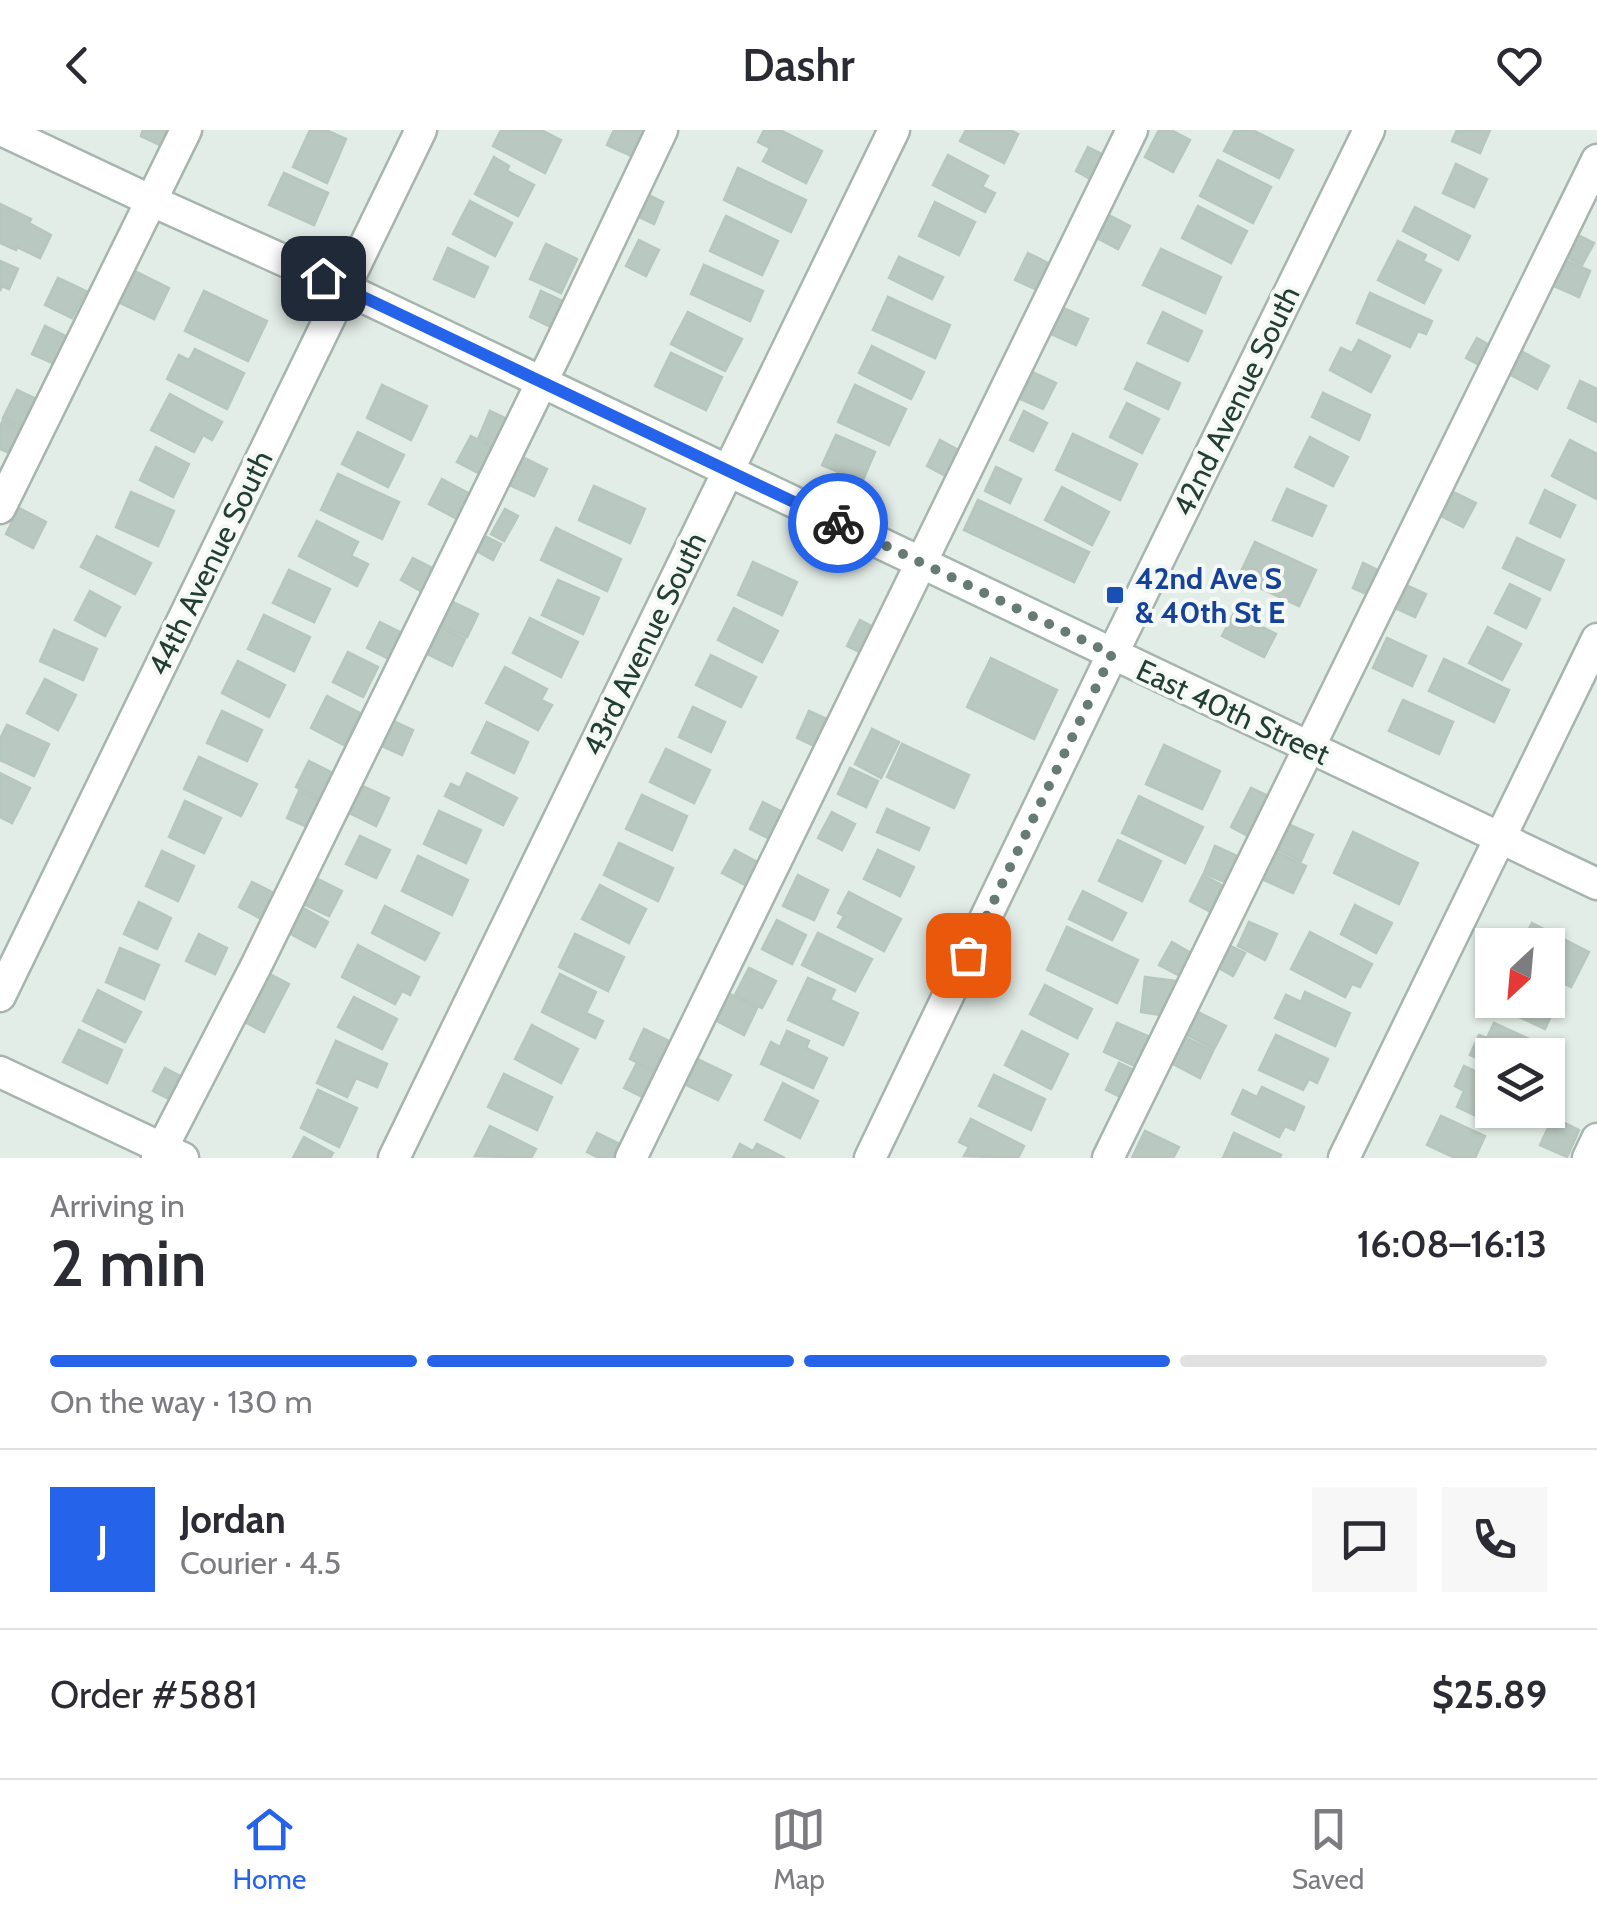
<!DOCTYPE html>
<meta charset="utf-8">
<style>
body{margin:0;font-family:Cabin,sans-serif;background:#f7f7f7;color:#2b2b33;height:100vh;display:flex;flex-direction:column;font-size:38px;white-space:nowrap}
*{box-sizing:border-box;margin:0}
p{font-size:32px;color:#7c7c81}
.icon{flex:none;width:55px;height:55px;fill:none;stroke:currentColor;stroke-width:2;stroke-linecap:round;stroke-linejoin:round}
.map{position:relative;height:1028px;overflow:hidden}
.side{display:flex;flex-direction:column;background:#fff;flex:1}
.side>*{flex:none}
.needle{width:65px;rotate:206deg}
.controls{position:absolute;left:1475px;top:798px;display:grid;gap:20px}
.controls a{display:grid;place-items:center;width:90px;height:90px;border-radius:0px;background:#fff;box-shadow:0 2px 8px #0004;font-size:50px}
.pin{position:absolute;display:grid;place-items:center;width:85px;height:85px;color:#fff;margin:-42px;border-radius:20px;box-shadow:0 5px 15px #0006}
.courier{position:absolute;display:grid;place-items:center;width:100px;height:100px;margin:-50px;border:8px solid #2563eb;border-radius:50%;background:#fff;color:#222;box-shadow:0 2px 12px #0007}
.head em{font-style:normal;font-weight:600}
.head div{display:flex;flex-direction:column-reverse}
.head{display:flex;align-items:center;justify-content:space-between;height:170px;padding:0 50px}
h1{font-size:65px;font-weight:600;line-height:75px}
.bar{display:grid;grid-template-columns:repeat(4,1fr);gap:15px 10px;align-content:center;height:120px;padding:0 50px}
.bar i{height:12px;border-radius:8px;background:#e1e1e2}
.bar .selected{background:#2563eb}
.bar p{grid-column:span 4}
.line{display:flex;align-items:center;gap:25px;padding:0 50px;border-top:2px solid #e1e1e2}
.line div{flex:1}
.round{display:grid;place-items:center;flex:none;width:105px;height:105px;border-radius:0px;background:#f7f7f7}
header{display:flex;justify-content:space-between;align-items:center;height:130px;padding:0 50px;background:#fff;font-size:45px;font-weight:600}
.tab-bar{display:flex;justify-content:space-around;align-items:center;height:140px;border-top:2px solid #e1e1e2;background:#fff;font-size:28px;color:#7c7c81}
.tab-bar a{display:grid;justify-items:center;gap:5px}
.tab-bar .selected{color:#2563eb}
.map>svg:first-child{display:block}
.building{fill:#b9c8c0;stroke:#b6c7be;stroke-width:2.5}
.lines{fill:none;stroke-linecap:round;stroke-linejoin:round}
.minor-casing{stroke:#a6b5ae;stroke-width:35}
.minor{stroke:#fff;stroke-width:30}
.done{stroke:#667b73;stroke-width:10;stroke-dasharray:0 18}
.route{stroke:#2563eb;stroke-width:12}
.transit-dot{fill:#1a4fb4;stroke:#f4f9f6;stroke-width:4}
.labels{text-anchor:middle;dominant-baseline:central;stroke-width:8;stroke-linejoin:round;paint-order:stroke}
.street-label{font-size:30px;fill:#233e34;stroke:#f4f9f6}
.transit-label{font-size:30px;font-weight:bold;fill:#164399;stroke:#f4f9f6;text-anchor:start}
</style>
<header><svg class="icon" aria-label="back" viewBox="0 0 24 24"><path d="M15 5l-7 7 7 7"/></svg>Dashr<svg class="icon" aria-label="heart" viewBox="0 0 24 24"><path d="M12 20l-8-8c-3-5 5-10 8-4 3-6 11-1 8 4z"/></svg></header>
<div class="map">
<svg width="1597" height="1028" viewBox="0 0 1597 1028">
<rect width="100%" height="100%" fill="#e3ede7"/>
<g class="building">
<path d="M143,0H172L164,17L141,6Z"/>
<path d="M310,0H326L346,9L327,53L293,37Z"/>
<path d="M501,0H541L561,10L545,43L493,16Z"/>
<path d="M614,0H649L638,29L607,15Z"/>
<path d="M764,0H780L822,21L806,53L763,31L770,18L758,12Z"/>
<path d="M966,0H1010L1018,4L1004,33L960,11Z"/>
<path d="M1159,0H1171L1190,10L1173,42L1145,27Z"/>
<path d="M1235,0H1252L1293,20L1279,48L1224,21Z"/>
<path d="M1457,0H1490L1480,23L1452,11Z"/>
<path d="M1088,17L1112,29L1099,54L1076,41Z"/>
<path d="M948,25L988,46L982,57L995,63L985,82L933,55Z"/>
<path d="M494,27L509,36L507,41L534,55L518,86L475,64Z"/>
<path d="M1218,30L1271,57L1253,93L1200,66Z"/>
<path d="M1456,34L1487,49L1474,77L1443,63Z"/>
<path d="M738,38L806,70L791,102L724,70Z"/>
<path d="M284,43L328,63L314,95L269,75Z"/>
<path d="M645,63L663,72L654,94L635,85Z"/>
<path d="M470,71L512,93L495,126L453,104Z"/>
<path d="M935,72L975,92L959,125L919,106Z"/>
<path d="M0,74L31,89L29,93L51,105L40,128L17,117L16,120L0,113Z"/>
<path d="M1198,76L1247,101L1231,133L1182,108Z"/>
<path d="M1415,77L1470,106L1458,130L1403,101Z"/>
<path d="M1107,84L1130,96L1118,119L1095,107Z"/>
<path d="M726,86L778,111L762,145L710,121Z"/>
<path d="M1578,105L1594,113L1582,135L1566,127Z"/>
<path d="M639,110L659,120L646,146L626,136Z"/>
<path d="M1398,111L1426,125L1423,131L1441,140L1424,173L1378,150Z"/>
<path d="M546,114L577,129L561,163L530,149Z"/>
<path d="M448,118L488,137L474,167L434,149Z"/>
<path d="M1161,119L1221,147L1205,183L1143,155Z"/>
<path d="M1028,123L1058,138L1046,164L1015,150Z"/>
<path d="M899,127L943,147L932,169L889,148Z"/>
<path d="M1565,130L1590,141L1579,167L1554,156Z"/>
<path d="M0,131L18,139L9,159L2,156L0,161Z"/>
<path d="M704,135L763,161L750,191L691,164Z"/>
<path d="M131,139L169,158L154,189L116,171Z"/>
<path d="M58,148L86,161L72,188L45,175Z"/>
<path d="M204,161L267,191L248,231L185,201Z"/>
<path d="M541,161L567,173L555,199L530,187Z"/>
<path d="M1370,163L1432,191L1426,204L1418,201L1410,217L1357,193Z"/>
<path d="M888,167L950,195L935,228L873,200Z"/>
<path d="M1061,177L1088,189L1076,215L1049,203Z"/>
<path d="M688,182L742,209L725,241L671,214Z"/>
<path d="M1163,182L1202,201L1188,231L1148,213Z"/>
<path d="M45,196L76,211L64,238L32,224Z"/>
<path d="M1477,208L1500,221L1489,240L1466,228Z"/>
<path d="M1359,210L1390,226L1371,262L1330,240L1341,218L1352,223Z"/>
<path d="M872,216L924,242L911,269L859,243Z"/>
<path d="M195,219L244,243L227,279L167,249L179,225L189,230Z"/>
<path d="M1521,221L1549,236L1537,259L1509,244Z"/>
<path d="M671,223L722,247L706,280L655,256Z"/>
<path d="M1137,233L1180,253L1168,279L1125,259Z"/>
<path d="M1030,241L1056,253L1043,279L1018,268Z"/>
<path d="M1580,251L1597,259V292L1568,278Z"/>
<path d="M382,255L427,276L411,310L367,288Z"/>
<path d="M855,255L906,279L889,315L838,292Z"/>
<path d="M17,260L47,274L33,302L3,288Z"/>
<path d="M1323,263L1370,285L1359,310L1312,287Z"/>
<path d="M170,264L222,292L212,310L203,305L194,322L151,300Z"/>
<path d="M1127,273L1159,289L1142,323L1110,307Z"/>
<path d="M490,281L509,290L497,317L478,309Z"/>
<path d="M1024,281L1047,293L1033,321L1010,310Z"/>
<path d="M3,290L31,304L20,328L0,319V297Z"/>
<path d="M358,302L404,325L388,357L342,334Z"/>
<path d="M1073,304L1137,334L1120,370L1056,340Z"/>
<path d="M836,305L875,322L862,352L822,335Z"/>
<path d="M471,306L497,320L484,346L457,332Z"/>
<path d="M1310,307L1348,327L1333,356L1295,337Z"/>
<path d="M940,310L966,324L953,350L927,336Z"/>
<path d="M1570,310L1597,324V369L1552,346Z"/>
<path d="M156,317L189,334L173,367L140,350Z"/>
<path d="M518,325L547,339L534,366L505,353Z"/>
<path d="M996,337L1021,349L1010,373L985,361Z"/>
<path d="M338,344L399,372L382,409L321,380Z"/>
<path d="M442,349L472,365L459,390L429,374Z"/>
<path d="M594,356L645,379L630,413L579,390Z"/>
<path d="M1062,357L1109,382L1092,415L1045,390Z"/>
<path d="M1287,359L1326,376L1312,406L1273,390Z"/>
<path d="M1545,360L1575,375L1560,407L1530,393Z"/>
<path d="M131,362L174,381L158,416L116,397Z"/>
<path d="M1453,362L1476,373L1463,397L1441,386Z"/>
<path d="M978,370L1089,422L1074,452L964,400Z"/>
<path d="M19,378L46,392L33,418L6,404Z"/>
<path d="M505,379L518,386L504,411L491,404Z"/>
<path d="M317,391L358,412L351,426L368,434L357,456L299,426Z"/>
<path d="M556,398L621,429L607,461L541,430Z"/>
<path d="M481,404L501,414L493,430L473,419Z"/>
<path d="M97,406L151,433L135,464L81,437Z"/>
<path d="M1517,408L1564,430L1550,460L1503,438Z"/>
<path d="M1255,412L1316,440L1299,476L1238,448Z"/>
<path d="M413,428L440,442L428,465L401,450Z"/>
<path d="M753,432L797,452L782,485L738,465Z"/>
<path d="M1363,433L1388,445L1378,469L1353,458Z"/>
<path d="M289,440L330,459L314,492L273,473Z"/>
<path d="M558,450L599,468L583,504L542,485Z"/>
<path d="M1510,454L1540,469L1526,498L1495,483Z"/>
<path d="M1408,456L1426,464L1415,487L1397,479Z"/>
<path d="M90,461L120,477L105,506L75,490Z"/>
<path d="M445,468L478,484L467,507L434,492Z"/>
<path d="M734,478L778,501L762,532L718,510Z"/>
<path d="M1234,483L1276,504L1264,527L1222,506Z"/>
<path d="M264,485L310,507L294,541L248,519Z"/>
<path d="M530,488L578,512L561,547L513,523Z"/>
<path d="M860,490L883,502L870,527L847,516Z"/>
<path d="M380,492L406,505L393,531L367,518Z"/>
<path d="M434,494L465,509L452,536L421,521Z"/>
<path d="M1488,497L1521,514L1502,550L1469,533Z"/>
<path d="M54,500L97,519L83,550L40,531Z"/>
<path d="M1387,508L1426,526L1412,556L1373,538Z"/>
<path d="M348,522L378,537L363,567L333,552Z"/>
<path d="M711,525L756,547L741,577L696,555Z"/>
<path d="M991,528L1057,560L1034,609L967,577Z"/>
<path d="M1444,529L1509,560L1494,592L1429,561Z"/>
<path d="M238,531L285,555L269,587L222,563Z"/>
<path d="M505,537L547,559L541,570L552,575L538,600L486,573Z"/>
<path d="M45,549L76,565L58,600L27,583Z"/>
<path d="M327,566L360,583L344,615L311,598Z"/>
<path d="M1403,570L1453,592L1439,624L1389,601Z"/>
<path d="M693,577L725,592L711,622L679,607Z"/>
<path d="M222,581L262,600L247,631L207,613Z"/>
<path d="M809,581L838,594L825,621L797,608Z"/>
<path d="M389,589L413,600L402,625L377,614Z"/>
<path d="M487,592L528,612L514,643L472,623Z"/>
<path d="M7,595L49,614L34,646L0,630V609Z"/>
<path d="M872,599L899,612L881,648L855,634Z"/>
<path d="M902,614L969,645L954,678L887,647Z"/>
<path d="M1164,615L1220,641L1202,679L1146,654Z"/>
<path d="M666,619L710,640L694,673L650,652Z"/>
<path d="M199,627L257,654L241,686L184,659Z"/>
<path d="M309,631L339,646L327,672L296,657Z"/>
<path d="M850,638L878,651L866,677L838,664Z"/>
<path d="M0,643L30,658L12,693L0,687Z"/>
<path d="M467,643L517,668L503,695L445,666L451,654L460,658Z"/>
<path d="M358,654L389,668L376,696L345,681Z"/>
<path d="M1251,658L1273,668L1252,708L1231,697Z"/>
<path d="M299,661L324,673L312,699L287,688Z"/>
<path d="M642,665L687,686L672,720L626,699Z"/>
<path d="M1139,666L1203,697L1185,733L1122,703Z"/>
<path d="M185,671L221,688L204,723L169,707Z"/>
<path d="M763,672L792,687L778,713L750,699Z"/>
<path d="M887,679L929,698L919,720L877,702Z"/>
<path d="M439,681L481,700L466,733L424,714Z"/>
<path d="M832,682L855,694L842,720L818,708Z"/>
<path d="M1290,695L1313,705L1301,731L1278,720Z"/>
<path d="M1353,702L1418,733L1399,774L1334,743Z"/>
<path d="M360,706L390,720L376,748L346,734Z"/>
<path d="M1118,710L1161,731L1142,771L1099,751Z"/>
<path d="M619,713L673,738L658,771L604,745Z"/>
<path d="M1215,716L1246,730L1234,756L1204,743Z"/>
<path d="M735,720L759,733L747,756L722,743Z"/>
<path d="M878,720L914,737L900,766L864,749Z"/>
<path d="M162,721L194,736L178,771L146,756Z"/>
<path d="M1274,721L1306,736L1293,763L1262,749Z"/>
<path d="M418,726L468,750L452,785L402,761Z"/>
<path d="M798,745L828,760L814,790L783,776Z"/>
<path d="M1203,745L1233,761L1220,787L1190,771Z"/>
<path d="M312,746L342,761L329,786L299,772Z"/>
<path d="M252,752L280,766L267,792L239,777Z"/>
<path d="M600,755L646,779L629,813L582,789Z"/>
<path d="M1083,761L1126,783L1112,810L1069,789Z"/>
<path d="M849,762L901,789L884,821L838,797L844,786L838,783Z"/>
<path d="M139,772L171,788L157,819L124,804Z"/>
<path d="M298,775L328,792L315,817L285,801Z"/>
<path d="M1355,775L1392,793L1376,823L1341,804Z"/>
<path d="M385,776L439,803L425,830L372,803Z"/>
<path d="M777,790L806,805L792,834L762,819Z"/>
<path d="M1249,792L1277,804L1265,830L1238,816Z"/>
<path d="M1532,793L1589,822L1571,857L1548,845V815H1521Z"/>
<path d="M1067,797L1138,830L1117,873L1047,840Z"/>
<path d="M1310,802L1372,834L1360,857L1352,854L1345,867L1291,839Z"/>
<path d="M818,803L872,829L855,861L802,835Z"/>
<path d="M199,804L227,818L215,844L186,831Z"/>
<path d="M575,804L624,827L608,861L559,837Z"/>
<path d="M1172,812L1196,826L1184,848L1159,835Z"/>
<path d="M358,815L419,847L410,865L402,861L395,874L342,847Z"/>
<path d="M1228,815L1245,823L1233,846L1217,837Z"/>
<path d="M120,818L159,835L144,869L106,852Z"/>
<path d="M749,838L776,851L762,878L735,865Z"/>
<path d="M266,842L289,854L264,902L241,890Z"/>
<path d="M560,844L596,862L586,883L603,891L595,908L542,882Z"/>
<path d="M1145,847L1177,851L1173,887L1141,882Z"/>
<path d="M808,848L835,860L830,870L858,883L843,915L788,890Z"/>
<path d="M1045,855L1092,879L1077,908L1030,884Z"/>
<path d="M98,860L141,882L125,912L83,891Z"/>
<path d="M1548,860L1560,866L1545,899L1496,876L1499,870H1548Z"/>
<path d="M1305,862L1350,883L1335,916L1275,888L1286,865L1301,872Z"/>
<path d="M728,863L757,878L744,905L715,890Z"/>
<path d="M354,867L397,889L382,919L338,897Z"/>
<path d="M1196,881L1226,896L1214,919L1185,904Z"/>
<path d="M1117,893L1150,907L1137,937L1104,922Z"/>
<path d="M1494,893L1538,913L1532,925H1492V935L1470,925L1479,905L1487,908Z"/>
<path d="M532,895L578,919L561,953L515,929Z"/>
<path d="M644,899L671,912L657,942L630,929Z"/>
<path d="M79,900L122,920L107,953L63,932Z"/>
<path d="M787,901L809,911L806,918L827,928L813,958L761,934L771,912L780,917Z"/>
<path d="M1022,901L1068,924L1051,959L1005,935Z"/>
<path d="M1276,905L1328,929L1317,953L1309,949L1303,960L1259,940Z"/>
<path d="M1182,906L1213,921L1200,948L1169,932Z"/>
<path d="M336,911L387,934L377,957L356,948L347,967L317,953Z"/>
<path d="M697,929L731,945L718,970L684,954Z"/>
<path d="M637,933L665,948L653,972L624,958Z"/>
<path d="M1119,933L1144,945L1131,972L1106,960Z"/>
<path d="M1464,936L1492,949V980H1494L1489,992L1457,977L1464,961L1455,956Z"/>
<path d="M165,938L190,951L179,974L153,961Z"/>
<path d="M504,944L552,967L537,1000L488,977Z"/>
<path d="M994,945L1045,969L1031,1000L979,976Z"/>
<path d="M783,953L818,971L800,1008L765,990Z"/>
<path d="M1262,957L1304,977L1294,1000L1285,996L1279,1007L1232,984L1243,960L1257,967Z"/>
<path d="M318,960L357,978L339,1017L301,998Z"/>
<path d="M1441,986L1485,1006L1475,1028H1455L1427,1015Z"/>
<path d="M1553,987L1579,1000L1567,1027L1540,1015Z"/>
<path d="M971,989L1024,1016L1018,1028L964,1026L969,1017L959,1012Z"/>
<path d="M490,996L536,1019L531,1028L475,1026Z"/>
<path d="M1145,1001L1179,1017L1173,1028H1132Z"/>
<path d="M597,1003L620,1014L613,1028H599L587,1022Z"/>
<path d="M1234,1003L1281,1025L1280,1028H1223Z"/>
<path d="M304,1007L333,1023L330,1028H293Z"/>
<path d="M740,1014L753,1021L757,1014L785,1028H733Z"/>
</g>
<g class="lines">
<defs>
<g id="minor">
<path d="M1,0L152,71L323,148L1597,754"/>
<path d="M0,378L186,0"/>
<path d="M0,866L421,0"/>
<path d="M0,942L183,1028"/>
<path d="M157,1028L256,836L557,221L662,0"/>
<path d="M394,1028L894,0"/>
<path d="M631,1028L1132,0"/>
<path d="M870,1028L1112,525L1369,0"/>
<path d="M1108,1028L1597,30"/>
<path d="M1344,1028L1597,509"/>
<path d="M1588,1028L1597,1009"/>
</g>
</defs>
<use href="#minor" class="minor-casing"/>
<use href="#minor" class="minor"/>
</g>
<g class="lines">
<path class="done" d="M838,393L1112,524L968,825"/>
<path class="route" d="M323,148L838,393"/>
</g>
<rect class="transit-dot" x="1105" y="455" width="20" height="20" rx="5"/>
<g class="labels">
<g class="street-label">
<text transform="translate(1236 271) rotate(-64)">42nd Avenue South</text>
<text transform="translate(210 433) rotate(-64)">44th Avenue South</text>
<text transform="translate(644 514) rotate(-64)">43rd Avenue South</text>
<text transform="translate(1233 582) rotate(25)">East 40th Street</text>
</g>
<g class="transit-label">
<text x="1135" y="448">42nd Ave S<tspan x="1135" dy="34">&amp; 40th St E</tspan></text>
</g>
</g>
</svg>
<div class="controls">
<a><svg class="needle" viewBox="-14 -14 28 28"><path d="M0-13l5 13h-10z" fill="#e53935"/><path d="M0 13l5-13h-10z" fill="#7c7c81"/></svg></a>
<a><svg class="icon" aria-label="layers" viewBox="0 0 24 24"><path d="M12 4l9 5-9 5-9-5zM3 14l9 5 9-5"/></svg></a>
</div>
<div class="pin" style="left:968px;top:825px;background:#ea580c"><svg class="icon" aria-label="bag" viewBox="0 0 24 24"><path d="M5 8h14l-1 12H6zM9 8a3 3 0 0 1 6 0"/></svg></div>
<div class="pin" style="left:323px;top:148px;background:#1f2937"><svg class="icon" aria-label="home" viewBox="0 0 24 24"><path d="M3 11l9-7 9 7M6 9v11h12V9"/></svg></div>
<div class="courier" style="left:838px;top:393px"><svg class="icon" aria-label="bike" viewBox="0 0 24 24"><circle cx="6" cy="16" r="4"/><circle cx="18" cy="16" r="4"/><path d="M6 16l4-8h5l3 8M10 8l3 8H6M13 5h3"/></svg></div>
</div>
<section class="side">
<div class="head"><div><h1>2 min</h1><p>Arriving in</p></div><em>16:08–16:13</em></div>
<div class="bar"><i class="selected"></i><i class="selected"></i><i class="selected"></i><i></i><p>On the way · 130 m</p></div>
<div class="line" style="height:180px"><b class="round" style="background:#2563eb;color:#fff">J</b><div><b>Jordan</b><p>Courier · 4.5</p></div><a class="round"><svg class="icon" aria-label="chat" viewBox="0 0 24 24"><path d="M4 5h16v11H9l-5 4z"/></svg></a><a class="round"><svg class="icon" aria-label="phone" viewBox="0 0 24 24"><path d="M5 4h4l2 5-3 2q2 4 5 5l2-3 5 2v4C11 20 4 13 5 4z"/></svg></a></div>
<div class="line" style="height:130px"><div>Order #5881</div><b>$25.89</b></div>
</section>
<nav class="tab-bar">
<a class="selected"><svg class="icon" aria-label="home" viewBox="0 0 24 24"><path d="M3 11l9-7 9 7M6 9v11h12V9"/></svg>Home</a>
<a><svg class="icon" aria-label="map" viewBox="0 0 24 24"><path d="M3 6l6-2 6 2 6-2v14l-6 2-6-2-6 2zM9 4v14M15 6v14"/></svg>Map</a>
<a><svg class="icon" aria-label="saved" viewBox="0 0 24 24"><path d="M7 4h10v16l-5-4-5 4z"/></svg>Saved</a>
</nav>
